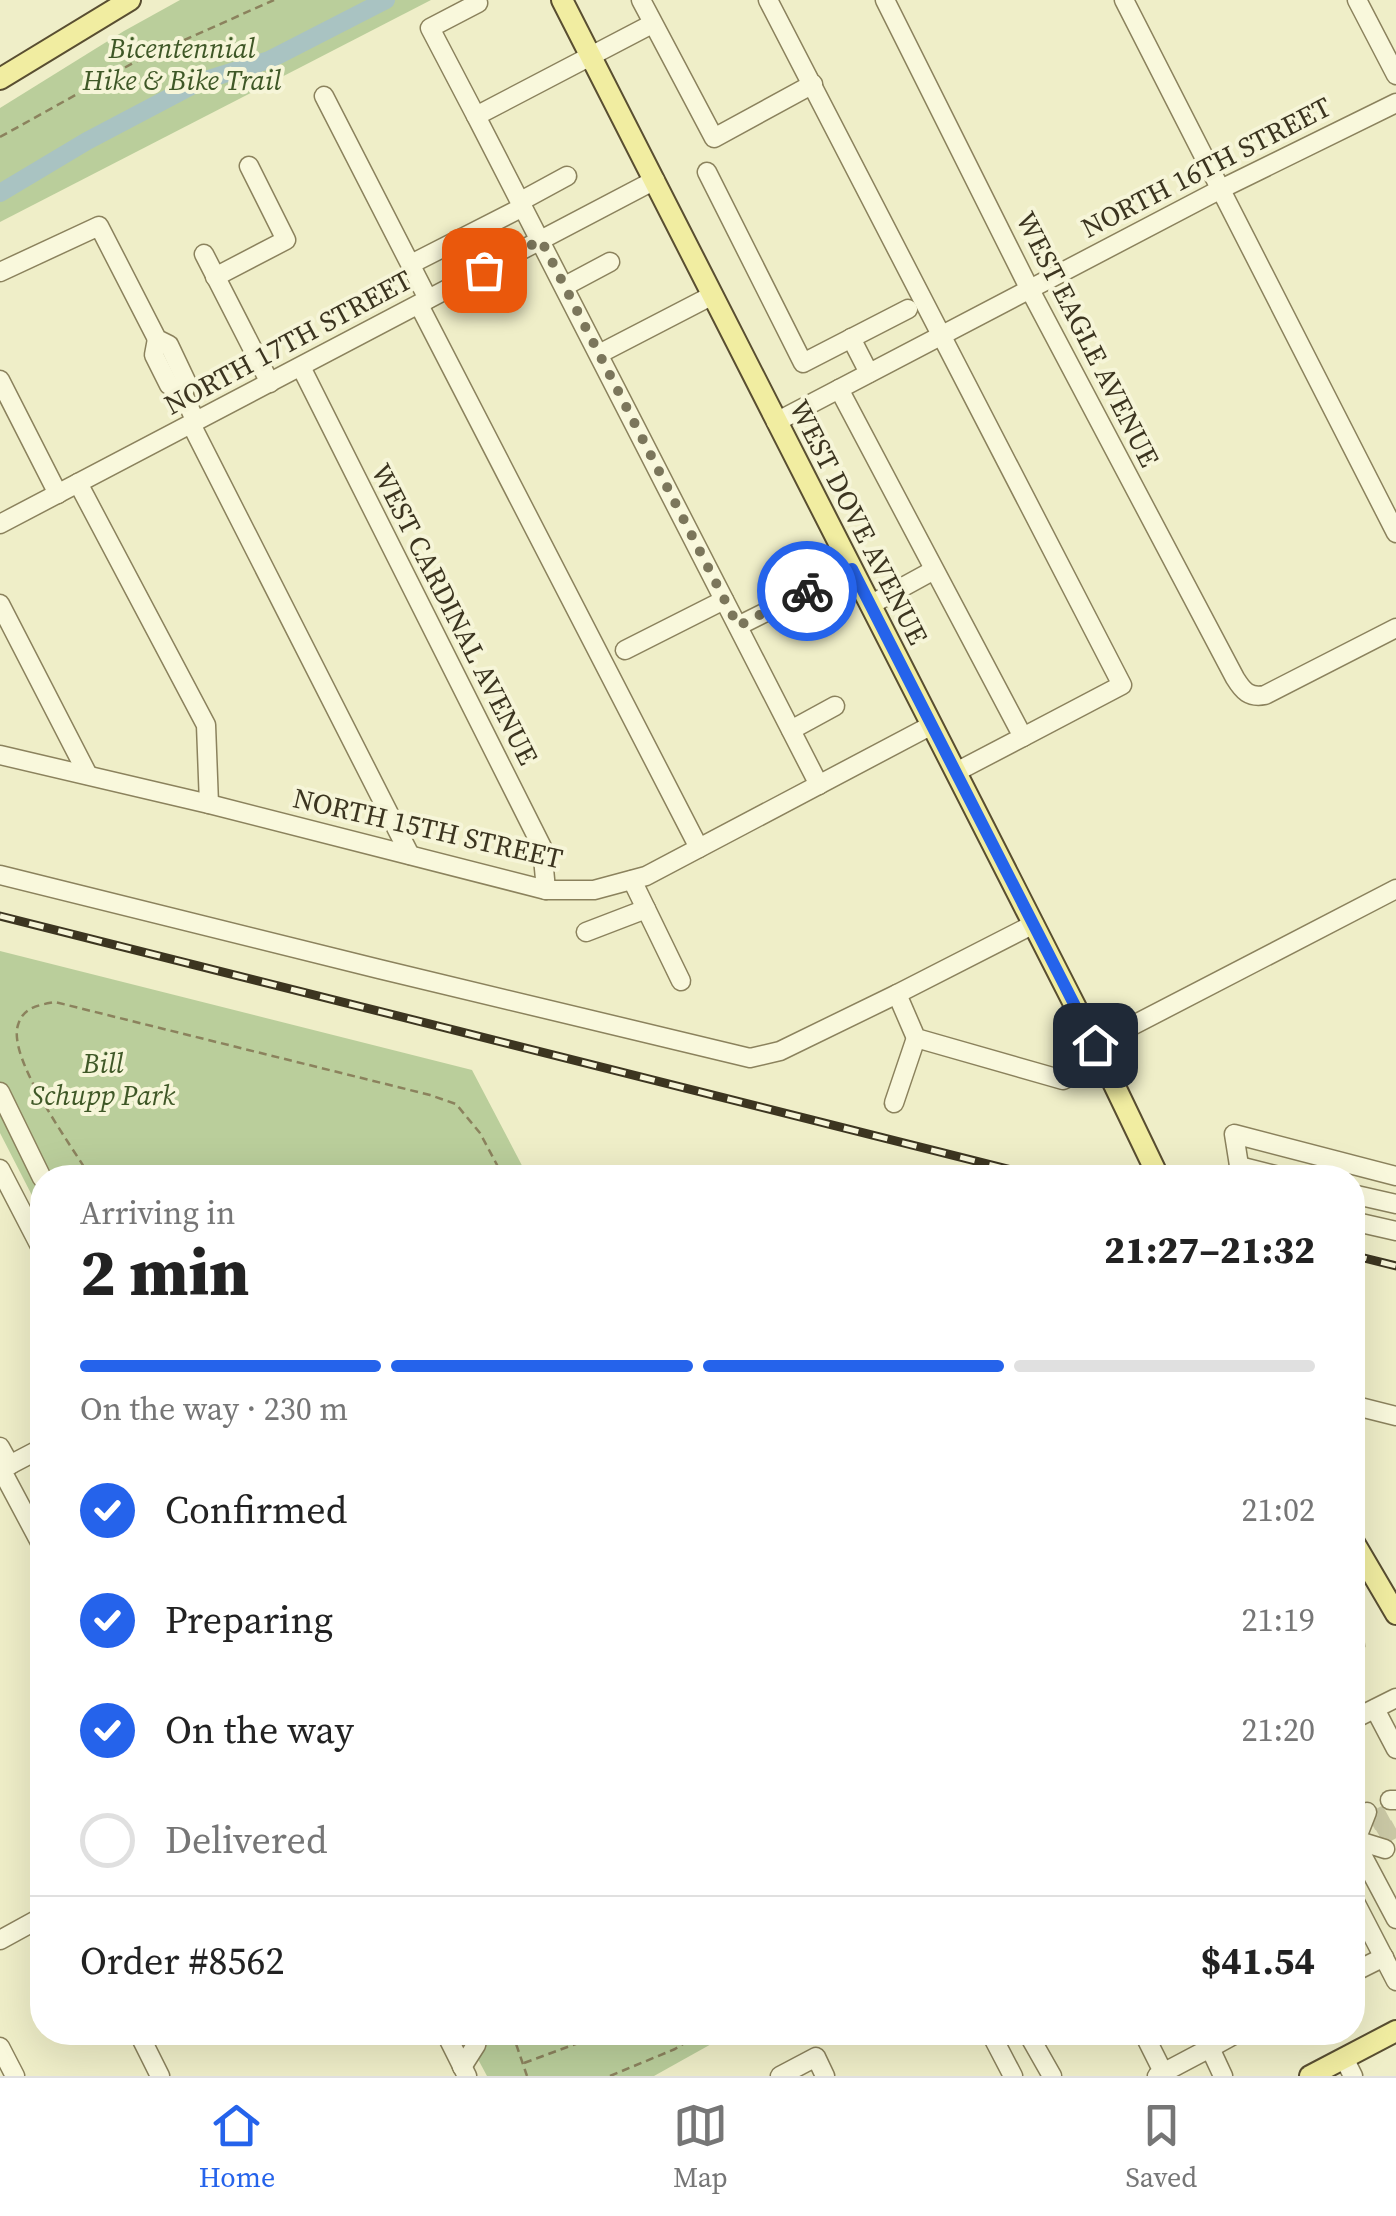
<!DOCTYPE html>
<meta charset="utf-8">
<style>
body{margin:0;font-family:"Source Serif 4",serif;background:#f2f2f2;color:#222;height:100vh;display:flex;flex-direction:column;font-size:38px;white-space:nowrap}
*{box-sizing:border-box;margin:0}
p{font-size:32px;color:#767676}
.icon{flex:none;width:55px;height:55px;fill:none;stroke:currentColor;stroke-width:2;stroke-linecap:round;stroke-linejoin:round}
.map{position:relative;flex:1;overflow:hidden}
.side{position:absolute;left:30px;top:1165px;width:1335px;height:880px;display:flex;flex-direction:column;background:#fff;border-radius:40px;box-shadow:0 10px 40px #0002}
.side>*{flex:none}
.pin{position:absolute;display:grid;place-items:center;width:85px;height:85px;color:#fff;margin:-42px;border-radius:20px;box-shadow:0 5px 15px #0006}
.courier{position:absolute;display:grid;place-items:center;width:100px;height:100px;margin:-50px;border:8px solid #2563eb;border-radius:50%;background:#fff;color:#222;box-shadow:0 2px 12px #0007}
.head em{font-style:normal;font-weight:800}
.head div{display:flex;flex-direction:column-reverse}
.head{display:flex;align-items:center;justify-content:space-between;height:170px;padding:0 50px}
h1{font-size:65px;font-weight:800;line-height:75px}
.bar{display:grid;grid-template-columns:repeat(4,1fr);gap:15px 10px;align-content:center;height:120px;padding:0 50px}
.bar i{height:12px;border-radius:8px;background:#e0e0e0}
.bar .on{background:#2563eb}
.bar p{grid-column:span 4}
.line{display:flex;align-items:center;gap:25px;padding:0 50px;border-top:2px solid #e0e0e0}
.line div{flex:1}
ol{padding:0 50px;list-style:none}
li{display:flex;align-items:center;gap:30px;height:110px}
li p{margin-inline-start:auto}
li .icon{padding:10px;border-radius:50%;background:#2563eb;color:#fff;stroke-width:4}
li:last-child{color:#767676}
li i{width:55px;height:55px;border:5px solid #e0e0e0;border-radius:50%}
.tab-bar{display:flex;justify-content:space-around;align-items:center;height:140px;border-top:2px solid #e0e0e0;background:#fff;font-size:28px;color:#767676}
.tab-bar a{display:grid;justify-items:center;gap:5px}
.tab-bar .on{color:#2563eb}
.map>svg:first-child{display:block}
.green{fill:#bace9b}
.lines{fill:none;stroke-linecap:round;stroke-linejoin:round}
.canal{stroke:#a9c3c2;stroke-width:18}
.minor-tunnel{stroke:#cbc9a6;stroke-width:18;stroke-dasharray:18 9;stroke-linecap:butt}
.minor-casing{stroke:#8b825d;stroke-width:21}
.major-casing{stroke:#594e31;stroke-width:24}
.path{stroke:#8b825d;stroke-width:2.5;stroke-dasharray:8 5;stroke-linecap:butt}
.minor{stroke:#f9f8dc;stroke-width:18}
.major{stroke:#f1eda1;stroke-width:20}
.rail-casing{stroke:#3c3520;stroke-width:9}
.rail{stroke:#f6f5d8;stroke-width:5;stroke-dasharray:15;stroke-linecap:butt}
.done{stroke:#7b765b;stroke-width:10;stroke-dasharray:0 18}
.route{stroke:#2563eb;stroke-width:12}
.labels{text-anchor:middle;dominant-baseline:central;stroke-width:8;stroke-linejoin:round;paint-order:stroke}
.park-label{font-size:28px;font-style:italic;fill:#3f5827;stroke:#f6f5d8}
.street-label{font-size:28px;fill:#3c3520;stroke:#f6f5d8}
</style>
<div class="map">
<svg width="1396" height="2076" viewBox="0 0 1396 2076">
<rect width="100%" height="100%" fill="#efeec8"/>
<g class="green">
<path d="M180,0H431L0,222V108L124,31Z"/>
<path d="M0,951L472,1070L528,1177L42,1178V1215L0,1133Z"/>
<path d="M464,2033H731L654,2076H487Z"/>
</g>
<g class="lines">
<path class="canal" d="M0,193L87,141L199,82L269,60L386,0"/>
<g class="minor-tunnel">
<path d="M1371,1822L1395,1809"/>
<path d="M1380,1837L1396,1828"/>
</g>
<defs>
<g id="minor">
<path d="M641,0L714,138L813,84"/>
<path d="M768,0L1122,685L1023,737"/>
<path d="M885,0L1029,288L1235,678C1243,691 1249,698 1265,695L1396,628"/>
<path d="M1124,0L1396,533"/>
<path d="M1357,0L1396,75"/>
<path d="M652,24L476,116L819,785"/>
<path d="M324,96L428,299"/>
<path d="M476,116L430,28L478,3"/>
<path d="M707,172L803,363L908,309"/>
<path d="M521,201L567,176"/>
<path d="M204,254L270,383"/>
<path d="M411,264L523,207"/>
<path d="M0,272L99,226L157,339L169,345L187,383L183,394"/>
<path d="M215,277L286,240L249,166"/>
<path d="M565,286L610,262"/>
<path d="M419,305L699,848"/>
<path d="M851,338L869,373"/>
<path d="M157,339L154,355L169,385L183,394L196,422"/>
<path d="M599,354L713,295"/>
<path d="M301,367L542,847L546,890"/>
<path d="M0,380L58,494"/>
<path d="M839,389L1023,737L956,772"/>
<path d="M776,422L1221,189L1396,103"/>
<path d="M191,424L410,855"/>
<path d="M78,483L206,725L209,804"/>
<path d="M0,524L655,180"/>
<path d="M0,604L88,775"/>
<path d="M870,605L934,570"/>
<path d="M738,626L852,569"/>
<path d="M625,650L724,600"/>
<path d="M791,730L835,706"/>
<path d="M0,755L209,804L546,890H594L646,876L932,725"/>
<path d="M0,875L379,969L750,1058L780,1051L897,994"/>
<path d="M632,880L681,981"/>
<path d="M1034,924L897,994L916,1038L1063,1080L1103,1062"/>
<path d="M586,932L646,909"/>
<path d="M1095,1045L1396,889"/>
<path d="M0,1092L42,1178"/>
<path d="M894,1103L916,1038"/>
<path d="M1239,1166L1287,1178"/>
<path d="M0,1169L42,1250"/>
<path d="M1241,1178L1234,1134L1396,1176"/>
<path d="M1352,1194L1396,1204"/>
<path d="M1352,1221L1396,1231"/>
<path d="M1352,1405L1396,1416"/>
<path d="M0,1447L10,1465"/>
<path d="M1,1469L42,1546"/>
<path d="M0,1470L42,1448"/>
<path d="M1352,1641L1355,1645"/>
<path d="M1375,1709L1396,1749"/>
<path d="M1352,1720L1396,1698"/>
<path d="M1390,1800H1396"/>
<path d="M1352,1836L1396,1919"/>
<path d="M1356,1840L1385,1849"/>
<path d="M1356,1840L1367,1812"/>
<path d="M1352,1896L1396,1981"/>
<path d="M0,1940L42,1917"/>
<path d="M1352,1973L1384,1957"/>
<path d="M138,2032L160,2076"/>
<path d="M445,2032L467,2076"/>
<path d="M990,2032L1013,2076"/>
<path d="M1027,2032L1052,2076"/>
<path d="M1143,2032L1163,2072"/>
<path d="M0,2047L15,2076"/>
<path d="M1344,2058L1353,2076"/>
<path d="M462,2067L476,2045L479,2032"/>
<path d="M780,2076L816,2057L825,2076"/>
<path d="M1157,2076L1210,2048L1202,2032"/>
<path d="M1223,2076L1210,2048L1239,2032"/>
</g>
<g id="major">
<path d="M562,0L1095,1045L1159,1178"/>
<path d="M0,79L130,0"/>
<path d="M1352,1539L1396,1614"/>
<path d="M1310,2076L1396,2031"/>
</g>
</defs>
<use href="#minor" class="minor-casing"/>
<use href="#major" class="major-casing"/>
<g class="path">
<path d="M0,137L133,63L274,0"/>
<path d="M91,1178C72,1146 7,1059 18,1025C23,1007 39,1005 55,1002L430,1095L456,1104L480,1133L504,1178"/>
<path d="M512,2032L527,2076"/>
<path d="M524,2063L608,2032"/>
<path d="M610,2076L675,2049L702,2032"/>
</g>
<use href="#minor" class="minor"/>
<use href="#major" class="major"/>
<defs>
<g id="rail">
<path d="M0,916L1043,1178"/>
<path d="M1352,1255L1396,1266"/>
</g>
</defs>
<use href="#rail" class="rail-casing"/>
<use href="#rail" class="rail"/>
</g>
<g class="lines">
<path class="done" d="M484,270L541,240L738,626L807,591"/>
<path class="route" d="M807,591L852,569L1095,1045"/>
</g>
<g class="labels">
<g class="park-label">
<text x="182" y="48">Bicentennial<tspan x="182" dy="32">Hike &amp; Bike Trail</tspan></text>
<text x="103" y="1063">Bill<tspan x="103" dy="32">Schupp Park</tspan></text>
</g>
<g class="street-label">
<text transform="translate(1206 167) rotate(-27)">NORTH 16TH STREET</text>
<text transform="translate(1088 339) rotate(63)">WEST EAGLE AVENUE</text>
<text transform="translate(288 342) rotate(-28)">NORTH 17TH STREET</text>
<text transform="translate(859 522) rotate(63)">WEST DOVE AVENUE</text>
<text transform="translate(455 614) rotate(63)">WEST CARDINAL AVENUE</text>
<text transform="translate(428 828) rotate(13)">NORTH 15TH STREET</text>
</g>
</g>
</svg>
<div class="pin" style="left:484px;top:270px;background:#ea580c"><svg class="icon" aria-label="bag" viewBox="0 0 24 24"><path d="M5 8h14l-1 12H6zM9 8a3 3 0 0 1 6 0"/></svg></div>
<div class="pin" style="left:1095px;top:1045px;background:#1f2937"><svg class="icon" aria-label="home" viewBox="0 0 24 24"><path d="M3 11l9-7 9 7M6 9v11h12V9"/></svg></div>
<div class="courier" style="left:807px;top:591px"><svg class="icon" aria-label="bike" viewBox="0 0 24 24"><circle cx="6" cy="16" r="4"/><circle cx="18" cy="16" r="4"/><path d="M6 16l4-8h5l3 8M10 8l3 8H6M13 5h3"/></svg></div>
<section class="side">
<div class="head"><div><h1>2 min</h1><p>Arriving in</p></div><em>21:27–21:32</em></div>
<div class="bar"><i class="on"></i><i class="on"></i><i class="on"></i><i></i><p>On the way · 230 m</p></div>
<ol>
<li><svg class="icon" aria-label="check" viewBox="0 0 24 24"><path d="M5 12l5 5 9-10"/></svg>Confirmed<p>21:02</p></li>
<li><svg class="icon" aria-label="check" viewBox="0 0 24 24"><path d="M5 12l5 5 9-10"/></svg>Preparing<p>21:19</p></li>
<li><svg class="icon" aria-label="check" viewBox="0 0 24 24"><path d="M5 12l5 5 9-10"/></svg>On the way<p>21:20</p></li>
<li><i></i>Delivered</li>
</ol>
<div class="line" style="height:130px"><div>Order #8562</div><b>$41.54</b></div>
</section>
</div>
<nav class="tab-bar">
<a class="on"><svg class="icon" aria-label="home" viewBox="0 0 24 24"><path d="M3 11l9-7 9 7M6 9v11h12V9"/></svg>Home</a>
<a><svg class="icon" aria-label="map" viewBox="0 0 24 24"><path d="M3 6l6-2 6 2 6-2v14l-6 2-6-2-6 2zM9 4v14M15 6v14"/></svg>Map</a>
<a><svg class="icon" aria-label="saved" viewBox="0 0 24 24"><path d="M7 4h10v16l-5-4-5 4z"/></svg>Saved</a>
</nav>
